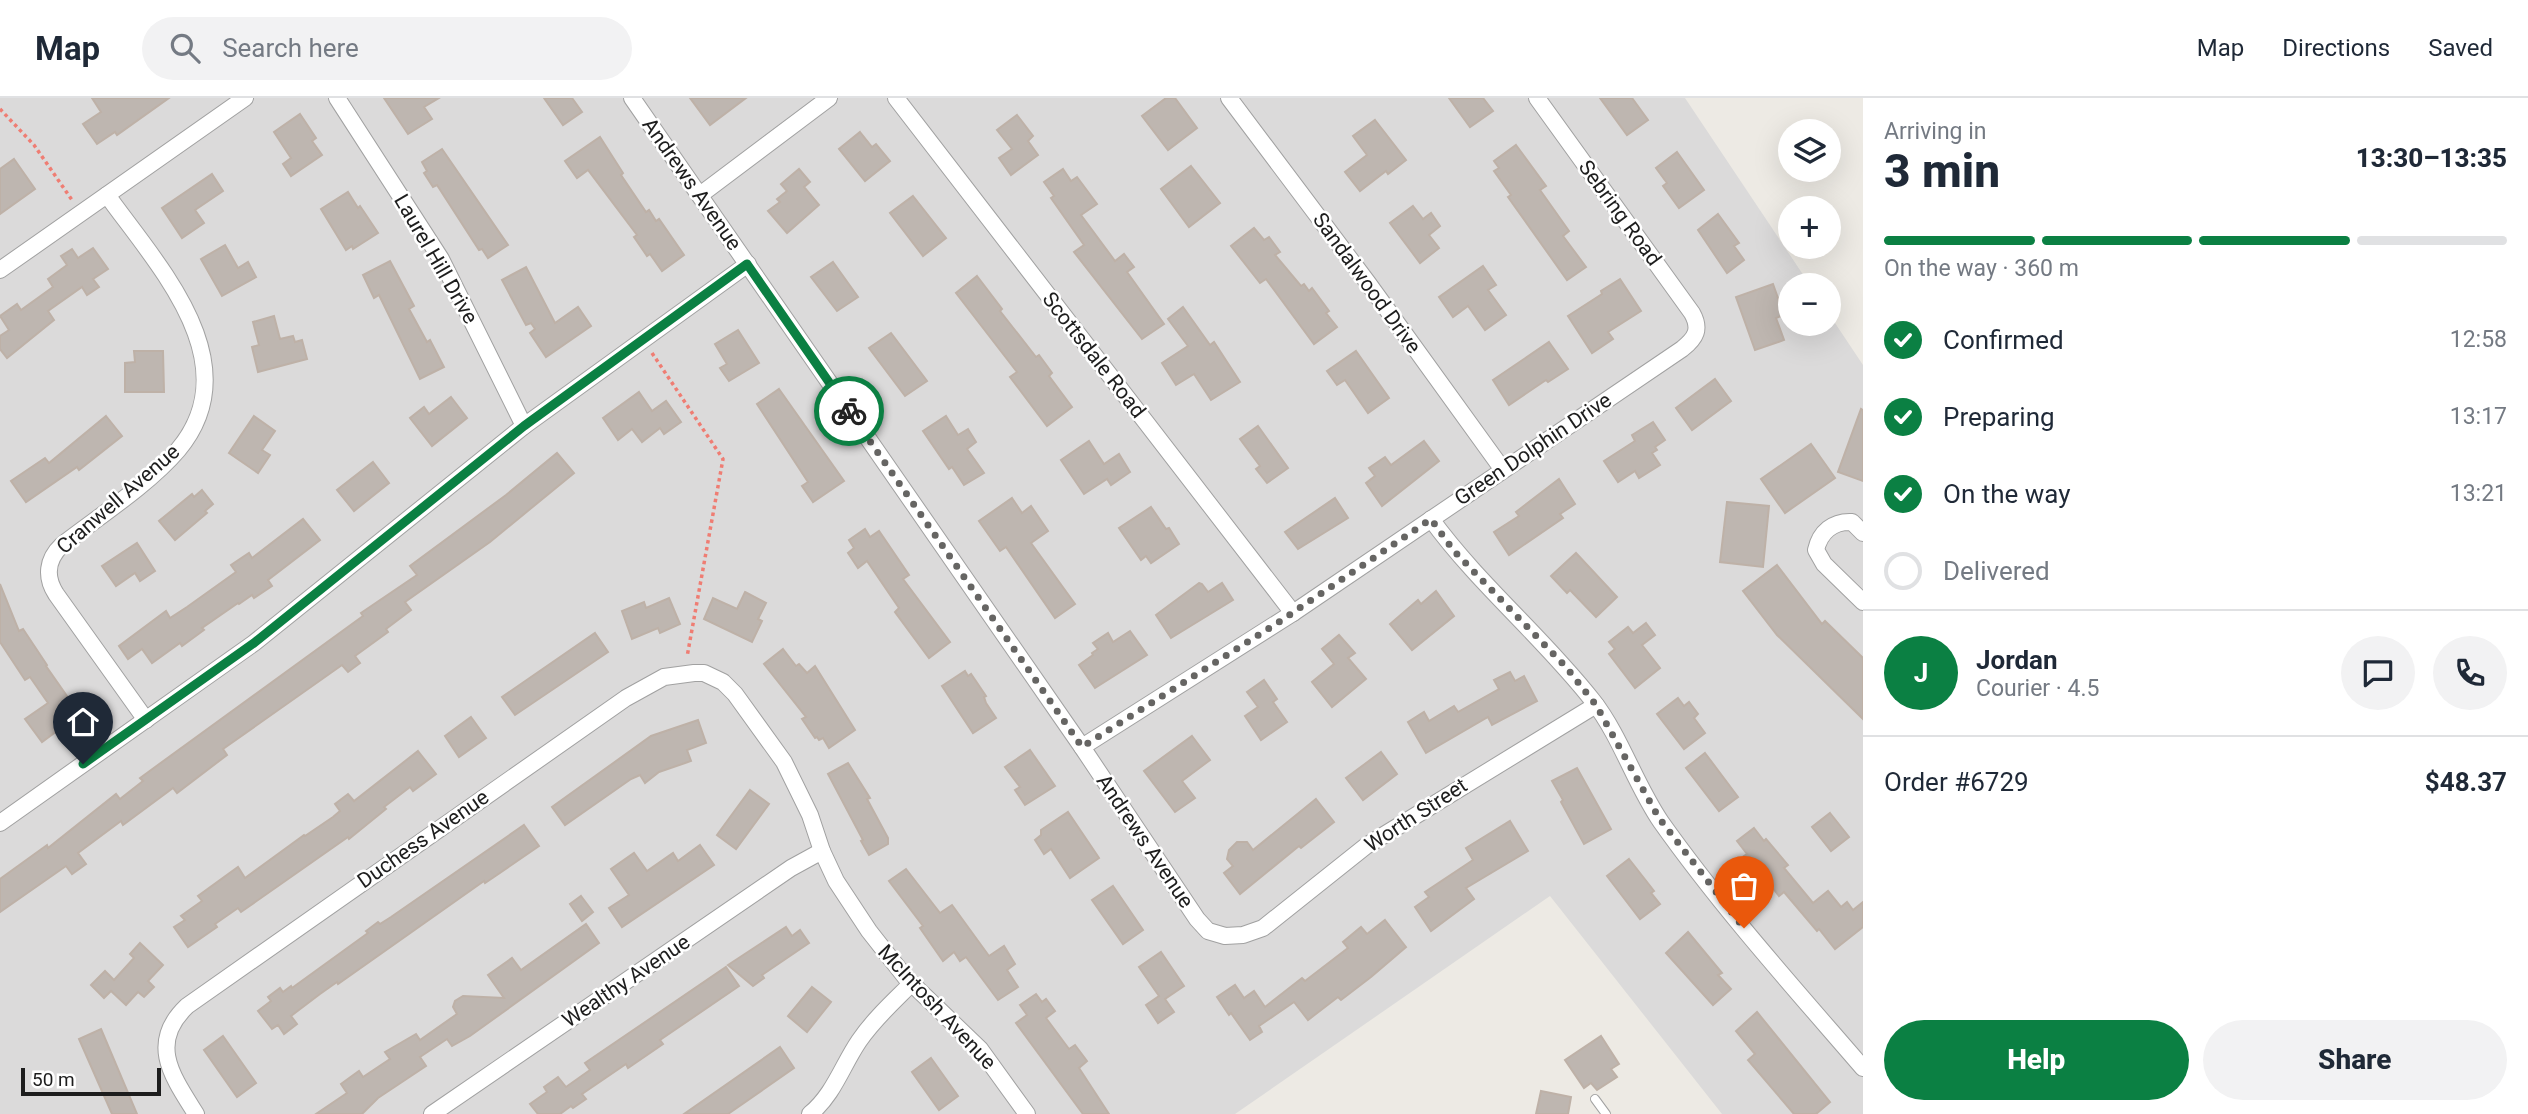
<!DOCTYPE html>
<meta charset="utf-8">
<style>
body{margin:0;font-family:Roboto,sans-serif;background:#f2f2f3;color:#1f2937;height:100vh;display:flex;flex-direction:column;font-size:26px;white-space:nowrap}
*{box-sizing:border-box;margin:0}
p{font-size:23px;color:#747a83}
.icon{flex:none;width:38px;height:38px;fill:none;stroke:currentColor;stroke-width:2;stroke-linecap:round;stroke-linejoin:round}
.map{position:relative;flex:1;overflow:hidden}
.panel{display:flex;flex-direction:column;background:#fff;width:665px}
.panel>*{flex:none}
.buttons{position:absolute;left:1778px;top:21px;display:grid;gap:14px}
.buttons a{display:grid;place-items:center;width:63px;height:63px;border-radius:50%;background:#fff;box-shadow:0 7px 28px #0002;font-size:35px}
.scale{position:absolute;left:21px;bottom:18px;width:140px;box-sizing:border-box;padding-left:7px;border:4px solid #1d1d1d;border-top:0;font-size:19px;line-height:24px;white-space:nowrap;color:#1d1d1d;-webkit-text-stroke:5px #fff;paint-order:stroke}
.pin{position:absolute;display:grid;place-items:center;width:60px;height:60px;color:#fff;margin:-72px -30px;border-radius:50% 50% 50% 0;rotate:-45deg;box-shadow:0 0 7px #0007}
.pin .icon{rotate:45deg}
.courier{position:absolute;display:grid;place-items:center;width:70px;height:70px;margin:-35px;border:5px solid #0b8043;border-radius:50%;background:#fff;color:#222;box-shadow:0 2px 9px #0007}
.overview em{font-style:normal;font-weight:800}
.overview div{display:flex;flex-direction:column-reverse}
.overview{display:flex;align-items:center;justify-content:space-between;height:119px;padding:0 21px}
h1{font-size:46px;font-weight:800;line-height:52px}
.bar{display:grid;grid-template-columns:repeat(4,1fr);gap:10px 7px;align-content:center;height:84px;padding:0 21px}
.bar i{height:9px;border-radius:5px;background:#e0e1e3}
.bar .current{background:#0b8043}
.bar p{grid-column:span 4}
.line{display:flex;align-items:center;gap:18px;padding:0 21px;border-top:2px solid #e0e1e3}
.line div{flex:1}
.round{display:grid;place-items:center;flex:none;width:74px;height:74px;border-radius:37px;background:#f2f2f3}
ol{padding:0 21px;list-style:none}
li{display:flex;align-items:center;gap:21px;height:77px}
li p{margin-inline-start:auto}
li .icon{padding:7px;border-radius:50%;background:#0b8043;color:#fff;stroke-width:4}
li:last-child{color:#747a83}
li i{width:38px;height:38px;border:4px solid #e0e1e3;border-radius:50%}
.primary-button{display:flex;gap:14px;margin-top:auto;padding:14px 21px}
.primary-button a{flex:1;height:80px;border-radius:42px;background:#0b8043;color:#fff;font-size:28px;font-weight:800;line-height:80px;text-align:center}
.primary-button a+a{background:#f2f2f3;color:#1f2937}
header{display:flex;align-items:center;gap:42px;box-sizing:border-box;height:98px;padding:0 35px;background:#fff;border-bottom:2px solid #e0e1e3}
header strong{font-size:33px}
nav{display:flex;gap:38px;margin-inline-start:auto;font-size:24px}
.search{width:490px;height:63px;background:#f2f2f3;display:flex;align-items:center;gap:18px;box-sizing:border-box;padding:0 24px;border-radius:38px;color:#747a83;font-size:26px}
main{display:flex;flex:1;min-height:0}
.map>svg:first-child{display:block}
.residential{fill:#dbdada}
.building{fill:#beb6b0;stroke:#beb1a7;stroke-width:2}
.lines{fill:none;stroke-linecap:round;stroke-linejoin:round}
.service-casing{stroke:#a1a1a1;stroke-width:10}
.minor-casing{stroke:#a1a1a1;stroke-width:18}
.path{stroke:#ef7d73;stroke-width:3.5;stroke-dasharray:3.5 3.5;stroke-linecap:butt}
.service{stroke:#fff;stroke-width:8}
.minor{stroke:#fff;stroke-width:16}
.done{stroke:#666563;stroke-width:7;stroke-dasharray:0 12.6}
.route{stroke:#0b8043;stroke-width:9}
.labels{text-anchor:middle;dominant-baseline:central;stroke-width:5;stroke-linejoin:round;paint-order:stroke}
.street-label{font-size:21px;fill:#1d1d1d;stroke:#fff}
</style>
<header>
<strong>Map</strong>
<div class="search"><svg class="icon" aria-label="search" viewBox="0 0 24 24"><circle cx="10" cy="10" r="6"/><path d="M15 15l6 6"/></svg>Search here</div>
<nav><a>Map</a><a>Directions</a><a>Saved</a></nav>
</header>
<main>
<div class="map">
<svg width="1863" height="1016" viewBox="0 0 1863 1016">
<rect width="100%" height="100%" fill="#edeae4"/>
<path class="residential" d="M0,0H1685L1810,187H1790V226H1829V216L1863,267V1016H1722L1550,798L1235,1016H0Z"/>
<g class="building">
<path d="M92,0H169L117,37L115,34L97,46L83,26L101,14Z"/>
<path d="M384,0H439L424,9L432,21L408,36Z"/>
<path d="M544,0H572L582,14L563,27Z"/>
<path d="M690,0H746L710,27Z"/>
<path d="M1166,0H1175L1197,30L1168,52L1142,18Z"/>
<path d="M1449,0H1483L1493,13L1470,29Z"/>
<path d="M1600,0H1632L1648,22L1627,37Z"/>
<path d="M300,16L316,40L312,43L322,57L291,78L283,66L291,60L274,34Z"/>
<path d="M1017,17L1033,38L1028,43L1038,57L1011,77L999,60L1012,51L997,32Z"/>
<path d="M1375,22L1406,62L1388,76L1386,73L1360,93L1345,74L1367,57L1353,38Z"/>
<path d="M860,34L872,49L876,46L890,63L865,83L839,51Z"/>
<path d="M600,39L623,75L621,77L646,114L649,112L656,123L659,121L684,157L662,173L650,156L647,158L634,139L637,137L588,72L577,80L565,63Z"/>
<path d="M1516,47L1546,88L1540,92L1569,133L1563,138L1586,169L1567,182L1508,99L1511,97L1494,73L1499,70L1494,63Z"/>
<path d="M442,51L508,147L488,160L482,151L479,152L437,87L433,89L424,75L427,73L422,64Z"/>
<path d="M1677,54L1704,92L1679,110L1663,88L1667,85L1656,70Z"/>
<path d="M14,61L35,91L0,116V71Z"/>
<path d="M1191,68L1220,105L1189,129L1161,91Z"/>
<path d="M799,71L810,84L804,89L819,107L787,135L768,113L780,104L777,101L787,93L781,86Z"/>
<path d="M1063,71L1071,83L1077,79L1097,106L1081,117L1115,163L1124,156L1134,169L1127,174L1164,226L1142,241L1074,154L1084,147L1051,100L1054,98L1044,84Z"/>
<path d="M212,76L223,93L195,112L204,125L182,140L162,110Z"/>
<path d="M348,94L358,110L360,108L378,135L353,151L352,148L346,152L321,111Z"/>
<path d="M913,98L946,140L923,158L890,115Z"/>
<path d="M1413,108L1423,121L1431,115L1440,128L1429,137L1439,150L1420,165L1390,125Z"/>
<path d="M1718,116L1739,145L1734,148L1744,162L1727,175L1698,132Z"/>
<path d="M1254,130L1264,142L1269,139L1280,154L1275,157L1301,188L1304,186L1309,193L1312,190L1329,213L1326,215L1337,229L1314,246L1266,181L1260,185L1231,148Z"/>
<path d="M225,147L238,170L248,164L256,179L222,198L201,161Z"/>
<path d="M93,150L108,171L93,181L99,189L87,197L82,189L48,213L54,222L7,260L0,251V238L9,232L0,218L17,206L21,212L53,189L48,181L67,167L61,158L72,151L78,160Z"/>
<path d="M390,163L414,208L409,211L427,244L430,242L444,269L420,281L379,197L374,200L363,177Z"/>
<path d="M833,164L858,199L837,213L811,179Z"/>
<path d="M1483,168L1496,187L1488,192L1506,217L1485,232L1468,208L1453,219L1439,199Z"/>
<path d="M526,169L555,225L578,209L591,228L546,259L530,235L535,231L531,225L526,227L502,182Z"/>
<path d="M977,178L1002,211L1000,213L1036,259L1039,257L1052,275L1049,278L1072,309L1047,328L1010,279L1017,274L956,195Z"/>
<path d="M1620,181L1641,213L1608,234L1613,241L1592,255L1568,218L1602,196L1601,193Z"/>
<path d="M1773,186L1784,217L1776,220L1784,242L1755,252L1736,199Z"/>
<path d="M1183,209L1210,247L1214,244L1240,284L1211,302L1194,276L1176,287L1162,265L1188,248L1168,221Z"/>
<path d="M274,218L280,241L293,238L295,244L302,242L307,261L258,274L252,249L259,247L253,224Z"/>
<path d="M738,232L759,265L729,283L720,270L727,266L715,246Z"/>
<path d="M891,235L927,283L905,298L869,250Z"/>
<path d="M1549,244L1568,271L1548,284L1546,282L1509,307L1493,282Z"/>
<path d="M134,253H163L164,294H125V265L135,264Z"/>
<path d="M1356,253L1389,300L1368,315L1345,282L1337,287L1327,273Z"/>
<path d="M1715,281L1731,303L1692,332L1676,310Z"/>
<path d="M779,291L844,383L813,404L802,388L808,384L757,306Z"/>
<path d="M639,294L652,313L666,303L681,324L664,336L660,330L642,344L632,331L618,342L603,320Z"/>
<path d="M451,299L467,320L432,348L410,320L424,309L429,316Z"/>
<path d="M1861,311L1863,312V383L1838,374Z"/>
<path d="M106,318L122,338L79,372L77,369L26,404L11,383L45,360L49,365Z"/>
<path d="M254,318L275,333L262,352L270,357L258,375L229,355Z"/>
<path d="M946,318L958,337L968,331L976,344L967,351L984,375L964,387L952,369L949,371L923,333Z"/>
<path d="M1653,324L1665,342L1655,349L1657,352L1652,355L1660,367L1639,380L1635,373L1618,384L1604,363L1635,343L1632,337Z"/>
<path d="M1258,328L1288,370L1267,385L1256,371L1260,368L1240,341Z"/>
<path d="M1089,343L1104,366L1119,356L1130,374L1111,387L1107,381L1084,396L1061,362Z"/>
<path d="M1424,343L1439,363L1382,408L1366,385L1375,378L1369,370L1385,359L1391,367Z"/>
<path d="M1811,346L1835,380L1785,415L1761,381Z"/>
<path d="M557,355L574,375L490,444L405,504L411,512L386,531L388,534L355,558L360,565L348,574L342,567L223,651L227,657L177,695L173,690L123,727L121,723L78,755L86,766L72,776L66,768L0,814V781L47,747L48,750L116,696L120,701L143,683L140,680L363,518L361,515L417,477L410,468L506,397Z"/>
<path d="M373,364L389,385L354,413L337,392Z"/>
<path d="M1559,381L1575,406L1560,416L1563,420L1509,457L1494,434L1519,418L1516,414Z"/>
<path d="M202,392L213,406L205,413L207,415L175,442L159,423L192,396L194,399Z"/>
<path d="M1012,400L1022,415L1031,408L1048,433L1031,445L1075,506L1055,520L1006,449L1000,453L979,423Z"/>
<path d="M1335,400L1348,420L1298,451L1285,434Z"/>
<path d="M1727,404L1769,408L1763,469L1720,464Z"/>
<path d="M1151,409L1166,431L1169,430L1179,446L1151,465L1146,458L1141,462L1119,430Z"/>
<path d="M303,421L320,442L268,482L272,488L254,500L252,497L239,506L238,505L202,530L204,532L182,548L180,545L152,565L142,551L128,561L119,548L166,513L170,520L187,509L236,474L231,467L249,455L252,460Z"/>
<path d="M865,431L870,439L879,433L909,477L903,481L950,544L929,560L895,514L899,510L867,463L858,470L848,455L854,450L849,442Z"/>
<path d="M137,445L155,473L140,483L135,475L116,488L102,468Z"/>
<path d="M1576,455L1617,499L1596,519L1570,492L1567,495L1551,478Z"/>
<path d="M1777,467L1822,526L1825,523L1863,560V621L1777,537L1743,493Z"/>
<path d="M1199,485L1202,486L1208,494L1222,485L1233,502L1171,540L1156,517Z"/>
<path d="M0,486L19,533L23,531L47,567L46,568L83,621L60,637L57,633L42,644L25,621L48,605L30,579L25,582L0,544Z"/>
<path d="M1436,493L1454,518L1412,552L1390,526L1418,502L1421,506Z"/>
<path d="M745,494L766,505L758,521L762,523L752,544L704,521L713,500L737,511Z"/>
<path d="M669,500L680,526L660,535L658,530L632,541L622,513L644,504L646,510Z"/>
<path d="M1646,525L1655,537L1642,547L1660,570L1635,590L1609,556L1615,551L1609,544L1628,529L1633,535Z"/>
<path d="M1130,533L1147,557L1095,590L1079,567L1093,557L1092,555L1098,551L1093,545L1108,535L1113,544Z"/>
<path d="M595,535L608,554L515,617L502,599Z"/>
<path d="M1339,537L1355,555L1348,560L1366,581L1332,609L1312,584L1334,566L1322,551Z"/>
<path d="M783,551L796,568L799,566L807,575L815,568L855,632L829,650L823,640L819,642L817,639L815,640L802,621L806,619L764,566Z"/>
<path d="M965,573L968,578L971,576L986,598L984,599L986,605L996,620L973,635L942,588Z"/>
<path d="M1510,574L1515,583L1524,578L1537,603L1492,627L1488,619L1426,655L1408,624L1424,614L1429,623L1454,608L1458,614L1499,591L1494,582Z"/>
<path d="M1264,582L1277,601L1273,604L1287,624L1261,642L1245,618L1258,609L1247,594Z"/>
<path d="M1678,600L1684,608L1689,604L1698,616L1694,620L1705,635L1684,651L1657,616Z"/>
<path d="M471,619L486,640L459,659L445,638Z"/>
<path d="M698,622L706,645L687,652L691,663L659,674L645,685L640,677L631,681L565,727L552,709L651,638Z"/>
<path d="M1192,638L1210,662L1182,683L1195,700L1175,714L1144,673Z"/>
<path d="M1030,652L1055,688L1025,707L1015,692L1020,689L1005,669Z"/>
<path d="M418,653L436,676L413,693L410,689L384,709L386,711L349,741L348,739L241,814L238,810L215,826L217,829L188,849L174,829L185,822L181,818L202,803L198,798L238,769L245,780L304,737L305,738L333,719L340,713L335,706L348,696L354,703Z"/>
<path d="M1381,654L1397,676L1363,702L1346,680Z"/>
<path d="M1705,655L1738,699L1719,713L1686,670Z"/>
<path d="M848,665L870,700L867,701L888,740V746L869,757L861,743L863,742L828,676Z"/>
<path d="M1577,670L1611,731L1584,746L1561,704L1563,702L1552,683Z"/>
<path d="M750,692L769,706L736,751L717,737Z"/>
<path d="M1316,701L1334,724L1301,750L1299,748L1240,796L1224,775L1233,768L1227,761L1229,752L1237,744H1247L1253,752Z"/>
<path d="M1068,714L1099,760L1070,780L1051,751L1044,756L1035,742L1041,737V732Z"/>
<path d="M1830,715L1849,739L1831,753L1812,729Z"/>
<path d="M1510,723L1528,753L1466,790L1474,801L1431,833L1415,809L1429,799L1425,794L1473,762L1466,750Z"/>
<path d="M524,727L539,748L494,779L485,785L484,783L338,886L337,884L320,896L291,918L297,926L284,936L278,927L272,931L258,913L271,903L268,899L280,890L283,894L291,888L292,890L368,835L366,833L378,824L380,826L391,819Z"/>
<path d="M1754,730L1764,743L1766,741L1788,767L1784,770L1813,805L1828,793L1841,809L1847,804L1853,812L1863,804V829L1835,851L1819,831L1817,833L1784,794L1779,798L1769,785L1767,786L1744,758L1747,756L1737,743Z"/>
<path d="M700,747L714,767L622,829L609,810L629,797L611,771L634,755L647,773L673,755L678,763Z"/>
<path d="M1629,761L1654,793L1651,795L1660,806L1640,821L1607,778Z"/>
<path d="M906,771L940,815L952,807L989,858L1004,848L1015,866L1007,872L1018,889L998,902L966,859L960,863L954,854L943,863L920,830L923,828L889,783Z"/>
<path d="M1113,788L1143,832L1123,846L1092,802Z"/>
<path d="M581,798L593,814L582,823L570,806Z"/>
<path d="M1385,822L1406,849L1371,879L1341,902L1338,899L1308,922L1294,904L1259,928L1262,934L1250,942L1231,915L1229,917L1217,899L1235,887L1244,900L1254,893L1265,909L1302,880L1305,883L1348,850L1343,844L1361,829L1367,836Z"/>
<path d="M586,826L599,845L470,938L452,948L447,941L420,959L426,968L378,1000L362,1016H316L347,995L341,986L359,973L363,979L390,961L385,954L416,936L420,942L457,916L453,909L455,903L463,898L504,900L488,877L512,860L521,872Z"/>
<path d="M786,829L792,838L800,832L809,845L762,877L764,880L753,888L728,867Z"/>
<path d="M1688,834L1722,875L1718,877L1731,891L1713,907L1666,855Z"/>
<path d="M140,845L163,867L148,883L154,889L144,899L138,894L126,907L111,893L104,900L91,887L105,873L114,882L134,860L130,856Z"/>
<path d="M1161,854L1184,888L1165,901L1174,914L1158,925L1146,907L1159,898L1139,869Z"/>
<path d="M726,869L739,888L660,942L663,946L628,970L626,966L582,996L586,1001L573,1010L571,1008L560,1016H538L530,1006L547,994L544,989L558,979L566,989L590,972L585,965Z"/>
<path d="M812,889L831,904L807,934L788,918Z"/>
<path d="M1036,896L1042,904L1046,901L1055,913L1046,920L1069,951L1075,947L1087,963L1079,970L1109,1016H1083L1016,925L1027,917L1020,907Z"/>
<path d="M1757,914L1830,1004L1816,1016H1794L1748,962L1755,956L1736,933Z"/>
<path d="M101,931L137,1016H112L79,941Z"/>
<path d="M223,938L256,985L237,999L204,952Z"/>
<path d="M1601,938L1619,966L1611,971L1617,979L1597,992L1591,985L1584,990L1565,962Z"/>
<path d="M780,949L794,970L728,1016H684Z"/>
<path d="M931,960L958,998L939,1012L912,974Z"/>
<path d="M1541,993L1571,999L1568,1016H1536Z"/>
</g>
<g class="lines">
<defs>
<path id="service" d="M1595,1001L1606,1016"/>
<g id="minor">
<path d="M337,0L441,161L524,328"/>
<path d="M632,0L1082,649L1197,821L1208,833L1225,838L1243,837L1263,830L1366,748L1596,607"/>
<path d="M896,0L1293,515"/>
<path d="M1229,0L1368,185L1503,372"/>
<path d="M107,97C157,167 251,265 178,352C148,387 98,419 62,447C47,461 45,479 56,496L146,622"/>
<path d="M700,97L829,0"/>
<path d="M0,172L245,0"/>
<path d="M1431,421C1479,487 1543,539 1593,603C1621,639 1635,686 1661,724C1722,810 1794,890 1863,970"/>
<path d="M1863,435L1852,424C1833,423 1820,434 1816,452L1824,466L1863,504"/>
<path d="M1082,649L1293,515L1682,251C1696,240 1701,231 1692,215L1537,0"/>
<path d="M0,725L254,545L524,328L748,166"/>
<path d="M196,1016C172,978 148,945 187,908L626,600L664,579L694,575H704L723,584L735,596L784,664L810,717L822,753L836,783L869,833L906,880L980,951L1027,1016"/>
<path d="M432,1016L791,770L822,753"/>
<path d="M810,1016C834,996 842,968 859,943C874,921 893,904 911,886"/>
</g>
</defs>
<use href="#service" class="service-casing"/>
<use href="#minor" class="minor-casing"/>
<g class="path">
<path d="M0,11L34,47L72,102"/>
<path d="M652,255L723,361L687,559"/>
</g>
<use href="#service" class="service"/>
<use href="#minor" class="minor"/>
</g>
<g class="lines">
<path class="done" d="M849,313L1082,649L1276,526L1431,421L1454,453L1566,569L1596,607L1659,720L1744,830"/>
<path class="route" d="M83,666L254,545L524,328L747,166L849,313"/>
</g>
<g class="labels">
<g class="street-label">
<text transform="translate(692 86) rotate(55)">Andrews Avenue</text>
<text transform="translate(1620 115) rotate(54)">Sebring Road</text>
<text transform="translate(436 161) rotate(60)">Laurel Hill Drive</text>
<text transform="translate(1367 185) rotate(54)">Sandalwood Drive</text>
<text transform="translate(1094 257) rotate(52)">Scottsdale Road</text>
<text transform="translate(1533 351) rotate(-34)">Green Dolphin Drive</text>
<text transform="translate(118 401) rotate(-41)">Cranwell Avenue</text>
<text transform="translate(1416 717) rotate(-33)">Worth Street</text>
<text transform="translate(423 741) rotate(-35)">Duchess Avenue</text>
<text transform="translate(1145 743) rotate(56)">Andrews Avenue</text>
<text transform="translate(626 883) rotate(-34)">Wealthy Avenue</text>
<text transform="translate(937 909) rotate(47)">McIntosh Avenue</text>
</g>
</g>
</svg>
<div class="buttons">
<a><svg class="icon" aria-label="layers" viewBox="0 0 24 24"><path d="M12 4l9 5-9 5-9-5zM3 14l9 5 9-5"/></svg></a>
<a>+</a>
<a>−</a>
</div>
<div class="scale">50 m</div>
<div class="pin" style="left:1744px;top:830px;background:#ea580c"><svg class="icon" aria-label="bag" viewBox="0 0 24 24"><path d="M5 8h14l-1 12H6zM9 8a3 3 0 0 1 6 0"/></svg></div>
<div class="pin" style="left:83px;top:666px;background:#1f2937"><svg class="icon" aria-label="home" viewBox="0 0 24 24"><path d="M3 11l9-7 9 7M6 9v11h12V9"/></svg></div>
<div class="courier" style="left:849px;top:313px"><svg class="icon" aria-label="bike" viewBox="0 0 24 24"><circle cx="6" cy="16" r="4"/><circle cx="18" cy="16" r="4"/><path d="M6 16l4-8h5l3 8M10 8l3 8H6M13 5h3"/></svg></div>
</div>
<section class="panel">
<div class="overview"><div><h1>3 min</h1><p>Arriving in</p></div><em>13:30–13:35</em></div>
<div class="bar"><i class="current"></i><i class="current"></i><i class="current"></i><i></i><p>On the way · 360 m</p></div>
<ol>
<li><svg class="icon" aria-label="check" viewBox="0 0 24 24"><path d="M5 12l5 5 9-10"/></svg>Confirmed<p>12:58</p></li>
<li><svg class="icon" aria-label="check" viewBox="0 0 24 24"><path d="M5 12l5 5 9-10"/></svg>Preparing<p>13:17</p></li>
<li><svg class="icon" aria-label="check" viewBox="0 0 24 24"><path d="M5 12l5 5 9-10"/></svg>On the way<p>13:21</p></li>
<li><i></i>Delivered</li>
</ol>
<div class="line" style="height:126px"><b class="round" style="background:#0b8043;color:#fff">J</b><div><b>Jordan</b><p>Courier · 4.5</p></div><a class="round"><svg class="icon" aria-label="chat" viewBox="0 0 24 24"><path d="M4 5h16v11H9l-5 4z"/></svg></a><a class="round"><svg class="icon" aria-label="phone" viewBox="0 0 24 24"><path d="M5 4h4l2 5-3 2q2 4 5 5l2-3 5 2v4C11 20 4 13 5 4z"/></svg></a></div>
<div class="line" style="height:91px"><div>Order #6729</div><b>$48.37</b></div>
<div class="primary-button"><a>Help</a><a>Share</a></div>
</section>
</main>
